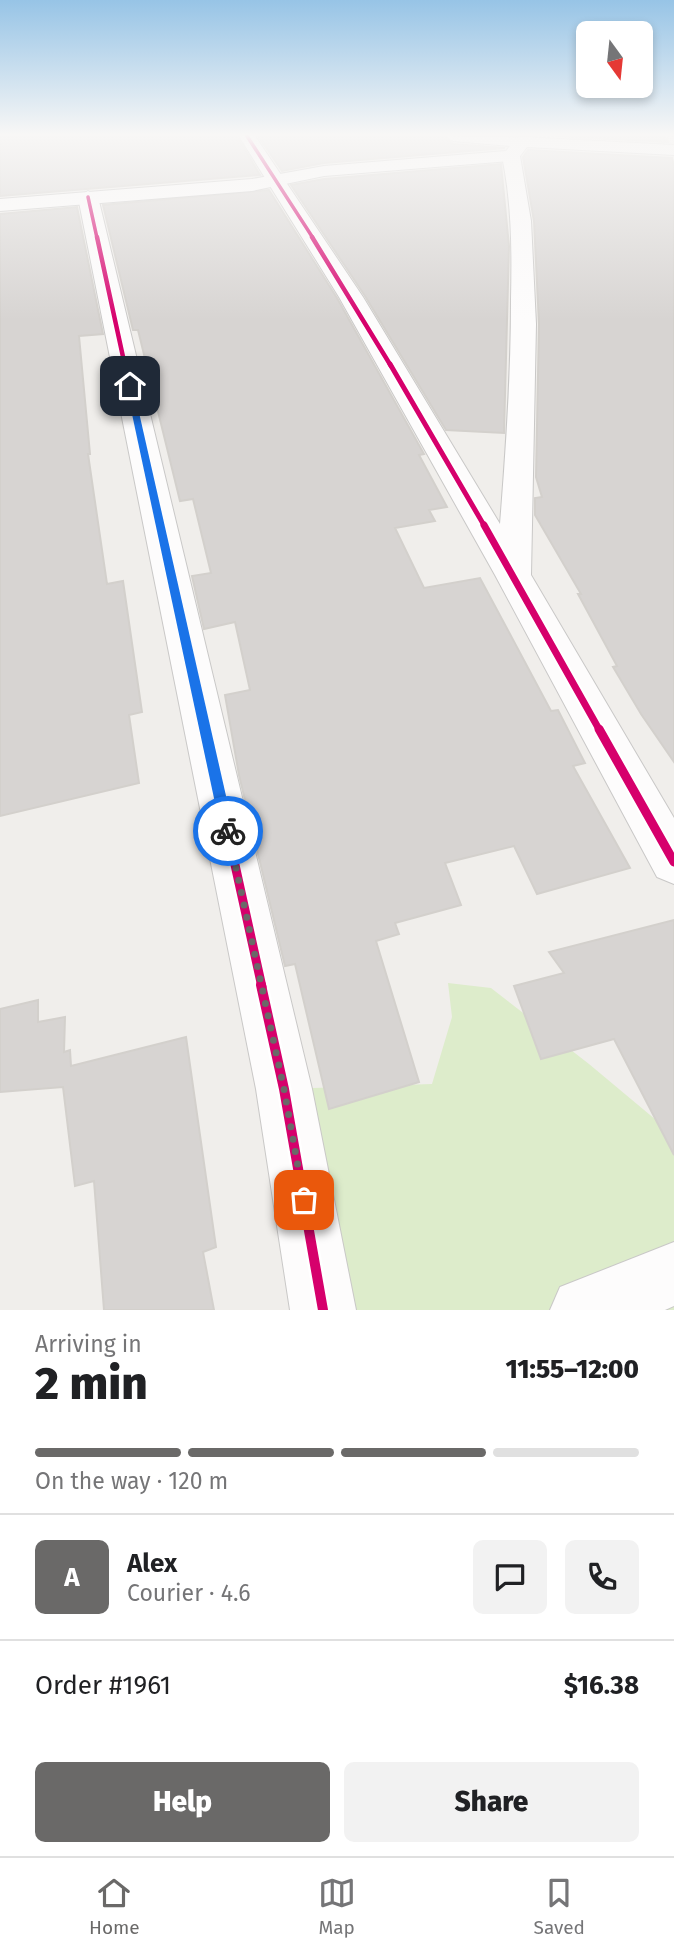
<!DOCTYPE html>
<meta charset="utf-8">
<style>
body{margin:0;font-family:"Fira Sans",sans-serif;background:#f2f2f2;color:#202124;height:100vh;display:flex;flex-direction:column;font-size:26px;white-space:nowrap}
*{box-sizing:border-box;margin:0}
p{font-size:23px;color:#757577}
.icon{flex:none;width:38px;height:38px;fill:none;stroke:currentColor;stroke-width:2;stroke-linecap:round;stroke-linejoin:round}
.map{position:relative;height:1310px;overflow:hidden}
.panel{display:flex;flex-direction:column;background:#fff;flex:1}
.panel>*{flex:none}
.needle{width:46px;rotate:165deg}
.buttons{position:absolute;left:576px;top:21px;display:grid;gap:14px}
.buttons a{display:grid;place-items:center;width:77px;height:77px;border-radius:10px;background:#fff;box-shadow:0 4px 10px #0003;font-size:35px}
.pin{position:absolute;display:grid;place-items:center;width:60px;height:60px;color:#fff;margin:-30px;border-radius:14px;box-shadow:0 4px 10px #0006}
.courier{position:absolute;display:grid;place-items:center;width:70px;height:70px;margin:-35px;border:5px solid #1a73e8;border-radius:50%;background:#fff;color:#222;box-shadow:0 2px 9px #0007}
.headline em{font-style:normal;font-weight:800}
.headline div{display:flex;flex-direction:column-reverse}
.headline{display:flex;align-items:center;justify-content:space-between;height:119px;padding:0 35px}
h1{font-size:46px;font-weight:800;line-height:52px}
.bar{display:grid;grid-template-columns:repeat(4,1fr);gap:10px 7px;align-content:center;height:84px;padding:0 35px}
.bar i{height:9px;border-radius:5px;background:#e0e0e0}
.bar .active{background:#6a6968}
.bar p{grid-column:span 4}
.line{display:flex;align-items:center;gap:18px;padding:0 35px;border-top:2px solid #e0e0e0}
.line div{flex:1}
.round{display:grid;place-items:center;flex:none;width:74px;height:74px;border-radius:10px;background:#f2f2f2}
.primary-button{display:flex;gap:14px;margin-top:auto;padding:14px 35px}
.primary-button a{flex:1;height:80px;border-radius:10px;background:#6a6968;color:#fff;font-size:28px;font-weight:800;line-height:80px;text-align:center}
.primary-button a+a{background:#f2f2f2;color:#202124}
.tabs{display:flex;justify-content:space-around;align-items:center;height:98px;border-top:2px solid #e0e0e0;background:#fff;font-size:19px;color:#757577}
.tabs a{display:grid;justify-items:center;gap:4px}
.tabs .active{color:#6a6968}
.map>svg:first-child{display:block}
.grass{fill:#ddeccb}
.building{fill:#d7d4d2;stroke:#d3d0cc;stroke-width:2}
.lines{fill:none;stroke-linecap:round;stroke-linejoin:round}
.minor-casing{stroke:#c9c8c7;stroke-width:2}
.tertiary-casing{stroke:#c9c8c7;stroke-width:2}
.minor{fill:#fdfcfc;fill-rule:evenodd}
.tertiary{fill:#fdfcfc;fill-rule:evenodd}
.cycleway-far5-casing{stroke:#fff;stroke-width:5}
.cycleway-far4-casing{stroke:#fff;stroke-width:7}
.cycleway-far3-casing{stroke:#fff;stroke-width:9}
.cycleway-far2-casing{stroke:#fff;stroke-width:11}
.cycleway-far1-casing{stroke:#fff;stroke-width:13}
.cycleway-casing{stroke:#fff;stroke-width:15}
.cycleway-far5{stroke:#d6006c;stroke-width:3.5}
.cycleway-far4{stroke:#d6006c;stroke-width:4.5}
.cycleway-far3{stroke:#d6006c;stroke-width:5}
.cycleway-far2{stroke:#d6006c;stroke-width:7}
.cycleway-far1{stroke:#d6006c;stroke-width:9}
.cycleway{stroke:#d6006c;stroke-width:10}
.route{fill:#1a73e8}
.done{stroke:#6a6968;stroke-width:7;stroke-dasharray:0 12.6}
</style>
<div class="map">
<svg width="674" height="1310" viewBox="0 0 674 1310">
<rect width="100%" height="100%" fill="#f0eeeb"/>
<path class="grass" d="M448,983L491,988L589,1064L674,1135V1310H315L284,1089L432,1084L452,1017Z"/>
<g class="building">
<path d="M0,136H237L260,175L0,196Z"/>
<path d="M258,136H442L453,144L505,148L324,163L282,171Z"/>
<path d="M557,136H640L667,138L668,142Z"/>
<path d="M528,150L672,158L674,166V762L641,714L613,667L617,666L578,594H581L535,515V498L542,497L536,477L539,324L534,221L523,157Z"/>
<path d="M501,164L509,246L504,433L446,430L365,296L291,185L324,179Z"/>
<path d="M269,190L337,298L424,454L419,455L447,507L429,510L435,521L395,528L424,588L480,578L551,711L558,710L585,763L573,766L630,868L537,894L514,846L445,863L461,905L395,923L399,934L376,941L419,1082L329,1109L295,964L285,966L239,775L225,695L250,690L235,622L204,629L192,576L211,573L193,499L180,501L138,330H133L103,205Z"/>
<path d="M77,207L103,334L79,336L90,454H88L107,584L123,581L124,588L142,712L129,715L139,783L0,816V214Z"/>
<path d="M674,920V1155L614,1039L541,1059L514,986L564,973L549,952Z"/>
<path d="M38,1000V1022L65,1017L64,1052L70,1050L71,1066L186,1037L216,1247L203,1252L214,1310H104L94,1181L75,1186L63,1087L0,1092V1009Z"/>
</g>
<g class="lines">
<defs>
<g id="minor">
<path d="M239,136H255L363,297L500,524C506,449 511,375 511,300C512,251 512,204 502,156L511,151L520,156L531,221L536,324L531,575L674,818V884L657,877L495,575L339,297Z"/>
<path d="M445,136L528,138L530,142L522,147L453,141Z"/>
<path d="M88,191L98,197L312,1089L356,1310H290L256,1089L78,197Z"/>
<path d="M674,1242V1306L665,1310H550L560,1287Z"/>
</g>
<path id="tertiary" d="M522,137L674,145V155L527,147L517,160L511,161L324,176L252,191L0,211V199L252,179L324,166L506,151L516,138Z"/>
</defs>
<use href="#minor" class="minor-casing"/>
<use href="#tertiary" class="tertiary-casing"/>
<use href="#minor" class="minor"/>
<use href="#tertiary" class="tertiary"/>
<defs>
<g id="cycleway-far5">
<path d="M247,136L313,238"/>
<path d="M88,197L97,238"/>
</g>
<g id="cycleway-far4">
<path d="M97,237L125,366"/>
<path d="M312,237L391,366"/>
</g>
<g id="cycleway-far3">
<path d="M125,364L161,527"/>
<path d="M390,364L485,527"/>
</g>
<g id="cycleway-far2">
<path d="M160,525L205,731"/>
<path d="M484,525L600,731"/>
</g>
<g id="cycleway-far1">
<path d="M205,729L262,987"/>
<path d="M599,729L674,862"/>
</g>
<path id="cycleway" d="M261,985L284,1089L323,1310"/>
</defs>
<use href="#cycleway-far5" class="cycleway-far5-casing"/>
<use href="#cycleway-far4" class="cycleway-far4-casing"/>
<use href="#cycleway-far3" class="cycleway-far3-casing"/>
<use href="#cycleway-far2" class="cycleway-far2-casing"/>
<use href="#cycleway-far1" class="cycleway-far1-casing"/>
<use href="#cycleway" class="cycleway-casing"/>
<use href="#cycleway-far5" class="cycleway-far5"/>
<use href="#cycleway-far4" class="cycleway-far4"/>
<use href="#cycleway-far3" class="cycleway-far3"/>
<use href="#cycleway-far2" class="cycleway-far2"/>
<use href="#cycleway-far1" class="cycleway-far1"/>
<use href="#cycleway" class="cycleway"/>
</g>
<linearGradient id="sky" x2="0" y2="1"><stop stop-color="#97c4e6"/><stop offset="0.42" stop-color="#f8f7f6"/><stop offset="1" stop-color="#f8f7f6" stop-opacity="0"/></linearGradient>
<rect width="674" height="320" fill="url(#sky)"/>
<path class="route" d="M130,384L133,386L234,831L228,837L221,831L126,386Z"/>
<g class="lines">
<path class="done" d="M228,831L284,1089L304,1200"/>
</g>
</svg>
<div class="buttons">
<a><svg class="needle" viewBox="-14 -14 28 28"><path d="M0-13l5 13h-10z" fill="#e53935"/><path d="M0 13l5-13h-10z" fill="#757577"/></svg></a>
</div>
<div class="pin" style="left:304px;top:1200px;background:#ea580c"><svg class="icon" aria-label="bag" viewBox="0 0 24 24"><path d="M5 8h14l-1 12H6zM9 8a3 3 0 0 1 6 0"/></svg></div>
<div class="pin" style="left:130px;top:386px;background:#1f2937"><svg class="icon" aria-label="home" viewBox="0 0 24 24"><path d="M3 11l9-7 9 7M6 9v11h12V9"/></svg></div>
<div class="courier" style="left:228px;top:831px"><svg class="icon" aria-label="bike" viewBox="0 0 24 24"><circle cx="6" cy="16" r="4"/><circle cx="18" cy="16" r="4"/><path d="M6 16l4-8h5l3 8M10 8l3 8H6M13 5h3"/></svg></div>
</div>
<section class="panel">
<div class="headline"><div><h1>2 min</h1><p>Arriving in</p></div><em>11:55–12:00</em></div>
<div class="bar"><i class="active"></i><i class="active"></i><i class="active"></i><i></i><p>On the way · 120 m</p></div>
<div class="line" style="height:126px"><b class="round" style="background:#6a6968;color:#fff">A</b><div><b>Alex</b><p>Courier · 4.6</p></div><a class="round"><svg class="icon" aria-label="chat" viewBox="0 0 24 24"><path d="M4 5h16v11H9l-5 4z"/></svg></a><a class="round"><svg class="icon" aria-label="phone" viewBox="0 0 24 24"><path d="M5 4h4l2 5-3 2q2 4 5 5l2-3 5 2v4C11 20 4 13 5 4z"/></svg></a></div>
<div class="line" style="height:91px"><div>Order #1961</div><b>$16.38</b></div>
<div class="primary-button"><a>Help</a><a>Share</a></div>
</section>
<nav class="tabs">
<a class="active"><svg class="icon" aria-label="home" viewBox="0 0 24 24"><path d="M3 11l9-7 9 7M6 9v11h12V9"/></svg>Home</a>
<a><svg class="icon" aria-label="map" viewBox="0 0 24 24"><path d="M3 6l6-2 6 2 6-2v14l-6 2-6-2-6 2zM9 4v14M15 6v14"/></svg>Map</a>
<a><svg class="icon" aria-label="saved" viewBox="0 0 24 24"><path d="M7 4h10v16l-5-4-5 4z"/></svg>Saved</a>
</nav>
